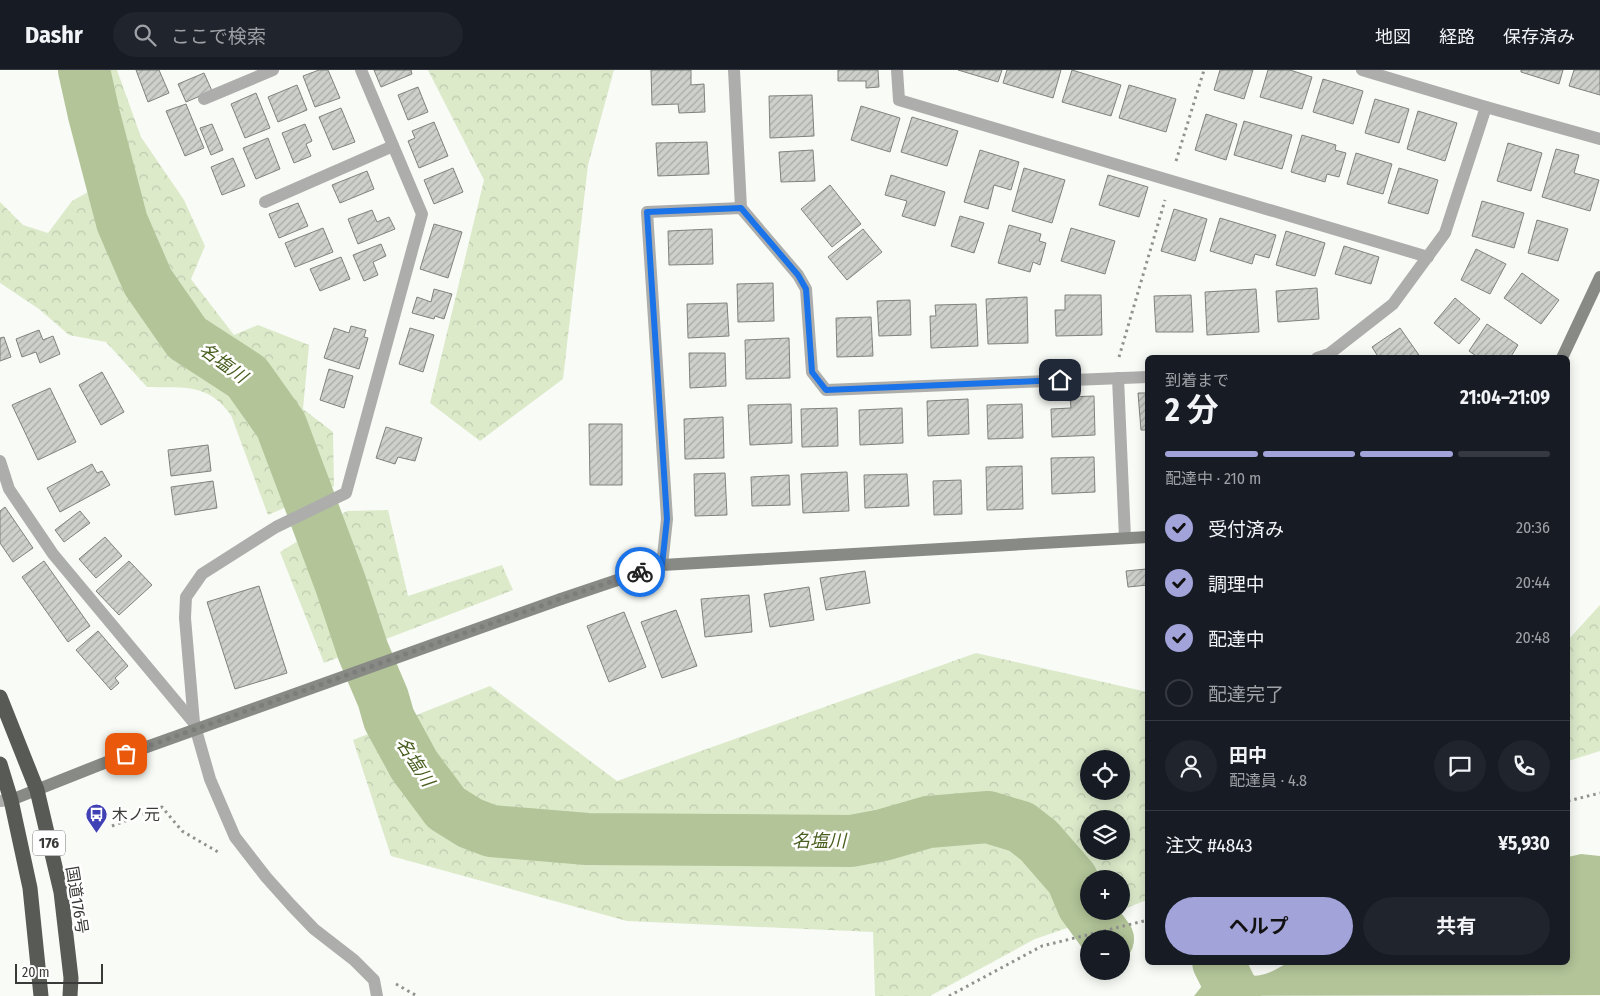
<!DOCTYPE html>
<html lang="ja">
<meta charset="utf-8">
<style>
body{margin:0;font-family:"Fira Sans Condensed","Noto Sans JP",sans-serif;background:#20242c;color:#f1f3f6;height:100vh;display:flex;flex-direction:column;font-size:19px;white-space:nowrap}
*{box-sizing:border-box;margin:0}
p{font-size:16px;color:#9ea1a6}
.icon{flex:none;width:28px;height:28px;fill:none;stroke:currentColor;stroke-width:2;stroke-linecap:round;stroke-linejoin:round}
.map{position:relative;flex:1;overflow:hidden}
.panel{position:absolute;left:1145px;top:285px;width:425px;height:610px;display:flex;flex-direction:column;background:#171b24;border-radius:8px;box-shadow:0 2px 12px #0003}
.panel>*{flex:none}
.fabs{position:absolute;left:1080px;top:680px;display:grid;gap:10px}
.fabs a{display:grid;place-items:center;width:50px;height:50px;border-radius:50%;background:#171b24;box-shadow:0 2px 12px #0003;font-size:25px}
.scale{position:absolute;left:15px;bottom:12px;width:88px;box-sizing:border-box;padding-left:5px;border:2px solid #3a3b39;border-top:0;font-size:14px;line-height:18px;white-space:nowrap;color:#3a3b39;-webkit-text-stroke:4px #fff;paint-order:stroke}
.pin{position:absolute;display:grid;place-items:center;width:42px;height:42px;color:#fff;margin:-21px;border-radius:10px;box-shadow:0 2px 8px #0006}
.courier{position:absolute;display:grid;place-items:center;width:50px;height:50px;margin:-25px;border:4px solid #1a73e8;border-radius:50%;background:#fff;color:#222;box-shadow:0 1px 6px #0007}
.headline em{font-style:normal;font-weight:700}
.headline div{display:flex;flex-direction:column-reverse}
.headline{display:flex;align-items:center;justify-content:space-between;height:85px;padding:0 20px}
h1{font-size:32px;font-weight:700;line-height:38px}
.bar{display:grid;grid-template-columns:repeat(4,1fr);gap:8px 5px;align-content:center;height:60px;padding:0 20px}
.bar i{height:6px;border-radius:4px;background:#363941}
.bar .active{background:#a2a3d9}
.bar p{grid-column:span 4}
.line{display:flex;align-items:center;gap:12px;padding:0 20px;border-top:1px solid #363941}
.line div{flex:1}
.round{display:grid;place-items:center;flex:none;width:52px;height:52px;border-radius:26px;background:#20242c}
ol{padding:0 20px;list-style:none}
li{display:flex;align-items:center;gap:15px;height:55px}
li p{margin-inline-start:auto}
li .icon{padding:5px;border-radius:50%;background:#a2a3d9;color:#111;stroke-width:4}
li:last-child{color:#9ea1a6}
li i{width:28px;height:28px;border:2px solid #363941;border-radius:50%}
.primary-button{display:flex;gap:10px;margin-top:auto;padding:10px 20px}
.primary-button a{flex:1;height:58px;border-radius:30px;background:#a2a3d9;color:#111;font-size:20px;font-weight:700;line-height:58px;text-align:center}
.primary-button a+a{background:#20242c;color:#f1f3f6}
header{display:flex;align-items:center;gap:30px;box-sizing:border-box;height:70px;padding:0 25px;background:#171b24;border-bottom:1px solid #363941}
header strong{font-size:24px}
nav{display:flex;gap:28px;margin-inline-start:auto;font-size:18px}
.search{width:350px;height:45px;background:#20242c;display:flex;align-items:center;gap:12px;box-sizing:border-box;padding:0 18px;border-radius:28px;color:#9ea1a6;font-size:19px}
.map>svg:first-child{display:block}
.forest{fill:url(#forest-crowns);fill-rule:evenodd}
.water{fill:#b2c498}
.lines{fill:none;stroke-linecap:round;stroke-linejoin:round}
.river{stroke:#b2c498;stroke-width:52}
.building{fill:url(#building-hatch);stroke:#80827e}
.path{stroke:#91928f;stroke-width:3;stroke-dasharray:2.5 4;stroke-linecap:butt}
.street{stroke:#adaeac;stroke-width:12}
.secondary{stroke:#888a86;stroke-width:12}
.highway{stroke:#585a55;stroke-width:15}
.secondary-bridge{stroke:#888a86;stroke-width:12}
.done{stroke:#7d7e7b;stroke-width:5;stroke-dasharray:0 9}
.route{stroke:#1a73e8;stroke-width:6}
.labels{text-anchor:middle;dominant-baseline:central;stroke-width:5;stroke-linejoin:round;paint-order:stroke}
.shield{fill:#fff;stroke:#757674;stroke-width:1}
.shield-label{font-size:15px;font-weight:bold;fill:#3a3b39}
.poi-label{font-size:16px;fill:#3a3b39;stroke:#fff;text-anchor:start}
.street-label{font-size:16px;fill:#3a3b39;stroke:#fff}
.water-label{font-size:18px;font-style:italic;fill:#495f1f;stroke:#fff}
</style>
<header>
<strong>Dashr</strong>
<div class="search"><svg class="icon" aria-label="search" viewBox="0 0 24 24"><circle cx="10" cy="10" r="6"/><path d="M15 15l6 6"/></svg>ここで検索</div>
<nav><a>地図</a><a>経路</a><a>保存済み</a></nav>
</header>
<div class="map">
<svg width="1600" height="926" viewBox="0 0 1600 926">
<defs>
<pattern id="forest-crowns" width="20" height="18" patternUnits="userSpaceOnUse" patternTransform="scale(1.25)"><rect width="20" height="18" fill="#dceaca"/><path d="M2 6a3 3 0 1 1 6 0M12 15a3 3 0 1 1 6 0" fill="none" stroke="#becaae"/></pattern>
<pattern id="building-hatch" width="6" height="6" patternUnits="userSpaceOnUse" patternTransform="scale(1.25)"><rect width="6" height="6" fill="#ced0cb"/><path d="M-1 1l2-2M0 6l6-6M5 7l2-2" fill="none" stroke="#a8aaa6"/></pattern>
</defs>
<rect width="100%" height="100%" fill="#f9fbf6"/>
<g class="forest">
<path d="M100,0H117L141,67L184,130L205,176L191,209L234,265L258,255L309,275L303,339L333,362L334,416L268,445L231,345C207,312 183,318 147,317L106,272L69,265L39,239L0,213V132L23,155L48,163L72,131L130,99Z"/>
<path d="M428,0H614L588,95L563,309L480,371L430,333L484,110Z"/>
<path d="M388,440L408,526L502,495L513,520L324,593L280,482L347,441Z"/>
<path d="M1600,535V681L1568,691V570Z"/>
<path d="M976,583L1147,622V830L1121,840V809H1089V841H1117L1035,869L930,926H875L873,862L627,851L391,786L353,670L490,616L617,711ZM1089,689H1121V721H1089ZM1089,749H1121V781H1089Z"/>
</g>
<path class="water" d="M1581,784L1600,786V925L1194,926L1210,906L1213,898C1225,892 1230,890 1241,899C1244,901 1245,903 1248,904C1261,910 1278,898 1289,892H1568V787Z"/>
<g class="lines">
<g class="river">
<path d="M84,0L94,45L122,152L148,212L187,268L247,307L281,355L340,512L363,581L383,628L389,649L414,695L446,738L470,753L491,761L587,769L851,771L883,765L928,752L988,747L1021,757L1039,771L1072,809L1083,835L1108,869"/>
<path d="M1218,892L1235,926"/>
</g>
</g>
<g class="building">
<path d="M136,0H159L169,23L148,32Z"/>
<path d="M319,0H328L340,28L315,37L303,6Z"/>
<path d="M374,0H411L412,4L381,17Z"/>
<path d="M651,0H691V15L704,14L705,42L679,43L678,34L652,35Z"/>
<path d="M838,0H878L879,17L866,18V11H838Z"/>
<path d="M958,0H1002L998,12Z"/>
<path d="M1007,0H1061L1053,28L1003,13Z"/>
<path d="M1072,0L1121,15L1111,46L1062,32Z"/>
<path d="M1220,0H1253L1244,29L1214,20Z"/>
<path d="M1268,0H1290L1312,7L1302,39L1260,27Z"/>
<path d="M1521,0H1563L1559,14L1521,2Z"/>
<path d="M1574,0H1600V25L1569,16Z"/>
<path d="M204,3L212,21L186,32L178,14Z"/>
<path d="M1323,9L1363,21L1353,54L1313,42Z"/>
<path d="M297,15L307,40L278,52L268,27Z"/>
<path d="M1129,15L1176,29L1166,62L1119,48Z"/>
<path d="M418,17L428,42L408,50L398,25Z"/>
<path d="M256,23L270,58L245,68L231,34Z"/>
<path d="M812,25L814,66L770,68L769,26Z"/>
<path d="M1375,29L1409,39L1399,73L1365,63Z"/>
<path d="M186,34L204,78L185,86L166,41Z"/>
<path d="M861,36L900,48L890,82L851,70Z"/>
<path d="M341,38L355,72L333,80L319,47Z"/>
<path d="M1418,41L1457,53L1445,91L1407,79Z"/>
<path d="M1206,44L1237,54L1226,90L1195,80Z"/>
<path d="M912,47L958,61L947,96L901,82Z"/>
<path d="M1244,51L1292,65L1282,99L1234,85Z"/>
<path d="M434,52L448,86L419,98L408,71L415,68L412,61Z"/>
<path d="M212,54L223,80L211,85L200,58Z"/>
<path d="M305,54L312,71L306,74L311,86L294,93L282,63Z"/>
<path d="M1302,65L1336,75L1335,80L1346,83L1339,107L1327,104L1325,112L1291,102Z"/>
<path d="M268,68L280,99L256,109L243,78Z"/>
<path d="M707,72L709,104L658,106L656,73Z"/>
<path d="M1508,73L1542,83L1531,121L1497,111Z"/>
<path d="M1556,79L1579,85L1574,103L1599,110L1590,141L1542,127Z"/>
<path d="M813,80L815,111L781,112L779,82Z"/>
<path d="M980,80L1019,92L1011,120L994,115L988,139L964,132Z"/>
<path d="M1356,83L1392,94L1383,124L1347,114Z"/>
<path d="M233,88L245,116L222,125L211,97Z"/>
<path d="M453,98L463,122L434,134L424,110Z"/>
<path d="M1024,98L1065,110L1052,153L1012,141Z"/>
<path d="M1399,98L1438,110L1428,144L1388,133Z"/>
<path d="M367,101L374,119L340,133L332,115Z"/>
<path d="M891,105L945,122L935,156L902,146L907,131L885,125Z"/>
<path d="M1108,105L1148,117L1139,147L1099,135Z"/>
<path d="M830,115L861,154L832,177L801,139Z"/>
<path d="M1482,131L1524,143L1514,178L1472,166Z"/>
<path d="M298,133L308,156L279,168L269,144Z"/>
<path d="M1174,139L1207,149L1195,191L1161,181Z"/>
<path d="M372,140L377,152L389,147L395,159L358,174L348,149Z"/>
<path d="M960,146L984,153L974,183L951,176Z"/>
<path d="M1220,148L1276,165L1269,188L1255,184L1252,194L1210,181Z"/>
<path d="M1537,150L1568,159L1558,191L1528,183Z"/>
<path d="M434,154L462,162L448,208L420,199Z"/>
<path d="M1009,155L1041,164L1039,171L1046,173L1040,195L1033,192L1030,202L998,193Z"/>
<path d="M323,158L333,182L295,197L285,173Z"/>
<path d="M1071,158L1115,171L1105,204L1061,191Z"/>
<path d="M712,159L713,194L669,195L668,161Z"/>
<path d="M863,159L882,182L847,210L828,187Z"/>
<path d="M1286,161L1325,173L1315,206L1276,195Z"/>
<path d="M381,174L386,186L373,192L378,205L364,211L353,185Z"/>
<path d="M1344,176L1379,187L1371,214L1335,204Z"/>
<path d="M1476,179L1506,194L1490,224L1461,210Z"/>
<path d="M341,187L350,209L320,221L310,199Z"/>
<path d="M1522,203L1559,230L1541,254L1504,228Z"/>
<path d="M773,213L774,251L738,252L737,214Z"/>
<path d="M1317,218L1319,249L1278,252L1276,221Z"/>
<path d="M434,219L452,224L444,249L435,246L434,249L412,243L417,227L431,232Z"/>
<path d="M1256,219L1259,262L1207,265L1205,222Z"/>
<path d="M1065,225H1101L1102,265L1056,266L1055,240H1065Z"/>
<path d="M1191,225L1193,262H1156L1154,226Z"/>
<path d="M1027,227L1028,273L988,274L986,229Z"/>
<path d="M1455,228L1480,249L1459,274L1434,253Z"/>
<path d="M910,230L911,265L879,266L877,231Z"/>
<path d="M727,233L729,266L688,268L687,234Z"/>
<path d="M976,234L978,276L931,278L930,246H936L935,235Z"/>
<path d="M871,247L873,286L837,287L836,248Z"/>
<path d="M1487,254L1518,275L1510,288H1479L1469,281Z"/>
<path d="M351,256L366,260L364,267L368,268L359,299L324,288L334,258L349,263Z"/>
<path d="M410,258L434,265L423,302L399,294Z"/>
<path d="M1400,258L1421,288H1379L1372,277Z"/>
<path d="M39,260L43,270L53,266L60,284L40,293L36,282L22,287L16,269Z"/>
<path d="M4,267L11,287L0,291V268Z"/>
<path d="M789,268L790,308L746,309L745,270Z"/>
<path d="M689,283H725L726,316L690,318Z"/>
<path d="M329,299L353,306L344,338L320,330Z"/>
<path d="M102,302L124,342L101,355L79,315Z"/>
<path d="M50,318L76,372L38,390L12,335Z"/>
<path d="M1138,323H1148V360H1141Z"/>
<path d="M1094,326L1095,365L1052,367L1051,339L1071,338L1070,327Z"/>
<path d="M968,329L969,364L928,366L927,331Z"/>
<path d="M791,334L792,373L750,375L748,335Z"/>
<path d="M1022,334L1023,368L988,369L987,335Z"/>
<path d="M837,338L838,376L802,377L801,339Z"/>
<path d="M902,338L903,373L860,375L859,340Z"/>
<path d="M723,347L724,388L685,389L684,349Z"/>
<path d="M589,354H622V415H590Z"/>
<path d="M386,357L422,368L415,391L398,387L395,394L376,388Z"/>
<path d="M208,375L211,401L171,406L168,380Z"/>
<path d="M1094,387L1095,422L1052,424L1051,388Z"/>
<path d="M92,394L97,403L102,401L110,415L60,442L47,418Z"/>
<path d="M1022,396L1023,439L987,440L986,397Z"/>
<path d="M847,402L849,441L803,443L801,404Z"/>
<path d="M725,403L727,445L695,446L694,404Z"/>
<path d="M907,404L909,436L865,438L864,405Z"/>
<path d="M789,405L790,435L752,436L751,407Z"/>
<path d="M961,410L962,444L934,445L933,411Z"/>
<path d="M213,411L217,438L175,445L171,417Z"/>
<path d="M5,437L33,478L13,492L0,473V441Z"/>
<path d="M80,441L90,453L64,472L55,460Z"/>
<path d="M105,467L122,486L96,508L79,489Z"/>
<path d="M44,491L90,556L68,572L22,507Z"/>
<path d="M129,491L152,515L119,545L96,521Z"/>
<path d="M1146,499L1148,515L1128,517L1126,501Z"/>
<path d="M865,501L870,533L826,540L820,508Z"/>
<path d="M259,516L287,603L235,619L207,532Z"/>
<path d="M809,517L814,550L770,557L764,524Z"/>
<path d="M749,525L752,562L705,567L701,529Z"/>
<path d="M676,540L697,596L662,608L641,552Z"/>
<path d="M624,542L646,597L609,612L587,556Z"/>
<path d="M98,561L128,596L115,608L119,613L111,620L76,580Z"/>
</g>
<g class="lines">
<g class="path">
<path d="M1176,91L1204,0"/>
<path d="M1119,287L1165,130"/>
<path d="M1568,731L1600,723"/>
<path d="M112,756L162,737L182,761L218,782"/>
<path d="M396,914L417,926"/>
<path d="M949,926L1042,876L1148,850"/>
</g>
<g class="street">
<path d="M734,0L741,138"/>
<path d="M897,0L899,30L1428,187"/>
<path d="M1362,0L1486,37L1600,69"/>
<path d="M204,29L273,0"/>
<path d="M265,132L393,76"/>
<path d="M1317,288L1329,284L1393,234L1445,163L1486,37"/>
<path d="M1118,308L1125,468"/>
<path d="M0,391L9,419L53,484L194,653L210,709L235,767L266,807L291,835L314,859L354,890L374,910L377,926"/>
<path d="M662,495L667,449L647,142L741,138L798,205L806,219L812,302L826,320L1148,307"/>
<path d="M194,653L185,548L186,527L202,504L276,457L346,423L422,144L361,0"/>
<path d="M0,731L11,730"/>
</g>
<g class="secondary">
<path d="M1562,288L1600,207"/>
<path d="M561,529L662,495L1148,467"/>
<path d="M11,730L127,684"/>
</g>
<g class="highway">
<path d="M0,627L37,720L61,822L71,908L70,926"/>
<path d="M0,694L11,730L30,818L41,926"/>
</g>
<path class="secondary-bridge" d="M127,684L561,529"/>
</g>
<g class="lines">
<path class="done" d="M126,684L560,529L640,502"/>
<path class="route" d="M640,502L662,495L667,449L647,142L741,138L798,205L806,219L812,302L826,320L1060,310"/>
</g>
<defs>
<symbol id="bus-pin" viewBox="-11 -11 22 30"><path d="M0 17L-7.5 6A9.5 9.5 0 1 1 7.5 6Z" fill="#4141b6" stroke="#fff"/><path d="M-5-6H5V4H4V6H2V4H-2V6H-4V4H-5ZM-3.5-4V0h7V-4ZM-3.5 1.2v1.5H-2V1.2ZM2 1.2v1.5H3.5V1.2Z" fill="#fff"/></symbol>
</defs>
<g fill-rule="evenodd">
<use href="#bus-pin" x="84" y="732" width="25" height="34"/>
</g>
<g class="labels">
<rect class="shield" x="33" y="760.5" width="32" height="25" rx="4"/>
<g class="shield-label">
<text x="49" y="773">176</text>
</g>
<g class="poi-label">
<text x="112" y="744">木ノ元</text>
</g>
<g class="street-label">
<text transform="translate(77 830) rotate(81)">国道176号</text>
</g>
<g class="water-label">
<text transform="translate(223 293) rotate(36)">名塩川</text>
<text transform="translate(415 692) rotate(57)">名塩川</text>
<text x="819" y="771">名塩川</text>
</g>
</g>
</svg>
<div class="fabs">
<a><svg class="icon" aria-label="locate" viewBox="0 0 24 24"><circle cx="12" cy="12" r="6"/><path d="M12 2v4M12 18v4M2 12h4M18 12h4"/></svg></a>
<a><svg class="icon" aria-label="layers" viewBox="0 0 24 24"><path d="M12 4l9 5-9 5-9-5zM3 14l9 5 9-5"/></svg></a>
<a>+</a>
<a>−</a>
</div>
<div class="scale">20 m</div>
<div class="pin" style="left:126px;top:684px;background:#ea580c"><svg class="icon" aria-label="bag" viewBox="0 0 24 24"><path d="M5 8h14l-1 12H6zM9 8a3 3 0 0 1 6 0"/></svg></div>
<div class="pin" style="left:1060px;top:310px;background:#1f2937"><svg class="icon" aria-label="home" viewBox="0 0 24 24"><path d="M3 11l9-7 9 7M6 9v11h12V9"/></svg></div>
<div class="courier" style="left:640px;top:502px"><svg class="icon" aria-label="bike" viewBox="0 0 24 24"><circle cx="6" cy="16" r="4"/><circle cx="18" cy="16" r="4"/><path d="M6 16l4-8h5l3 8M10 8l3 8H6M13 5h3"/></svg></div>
<section class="panel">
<div class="headline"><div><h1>2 分</h1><p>到着まで</p></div><em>21:04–21:09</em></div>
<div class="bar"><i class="active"></i><i class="active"></i><i class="active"></i><i></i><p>配達中 · 210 m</p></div>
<ol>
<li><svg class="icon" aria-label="check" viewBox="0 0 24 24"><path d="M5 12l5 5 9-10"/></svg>受付済み<p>20:36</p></li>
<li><svg class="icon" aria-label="check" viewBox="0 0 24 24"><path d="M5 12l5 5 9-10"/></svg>調理中<p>20:44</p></li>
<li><svg class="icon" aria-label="check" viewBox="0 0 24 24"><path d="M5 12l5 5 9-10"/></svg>配達中<p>20:48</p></li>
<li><i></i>配達完了</li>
</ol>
<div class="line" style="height:90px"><a class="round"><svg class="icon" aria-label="person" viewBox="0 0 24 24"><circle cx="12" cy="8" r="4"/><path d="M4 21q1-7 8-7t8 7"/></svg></a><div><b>田中</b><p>配達員 · 4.8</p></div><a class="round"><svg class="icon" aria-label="chat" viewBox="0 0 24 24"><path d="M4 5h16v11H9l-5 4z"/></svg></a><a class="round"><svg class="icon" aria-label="phone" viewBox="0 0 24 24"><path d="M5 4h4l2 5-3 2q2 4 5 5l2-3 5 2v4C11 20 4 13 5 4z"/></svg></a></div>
<div class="line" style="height:65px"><div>注文 #4843</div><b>¥5,930</b></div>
<div class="primary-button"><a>ヘルプ</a><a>共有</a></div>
</section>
</div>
